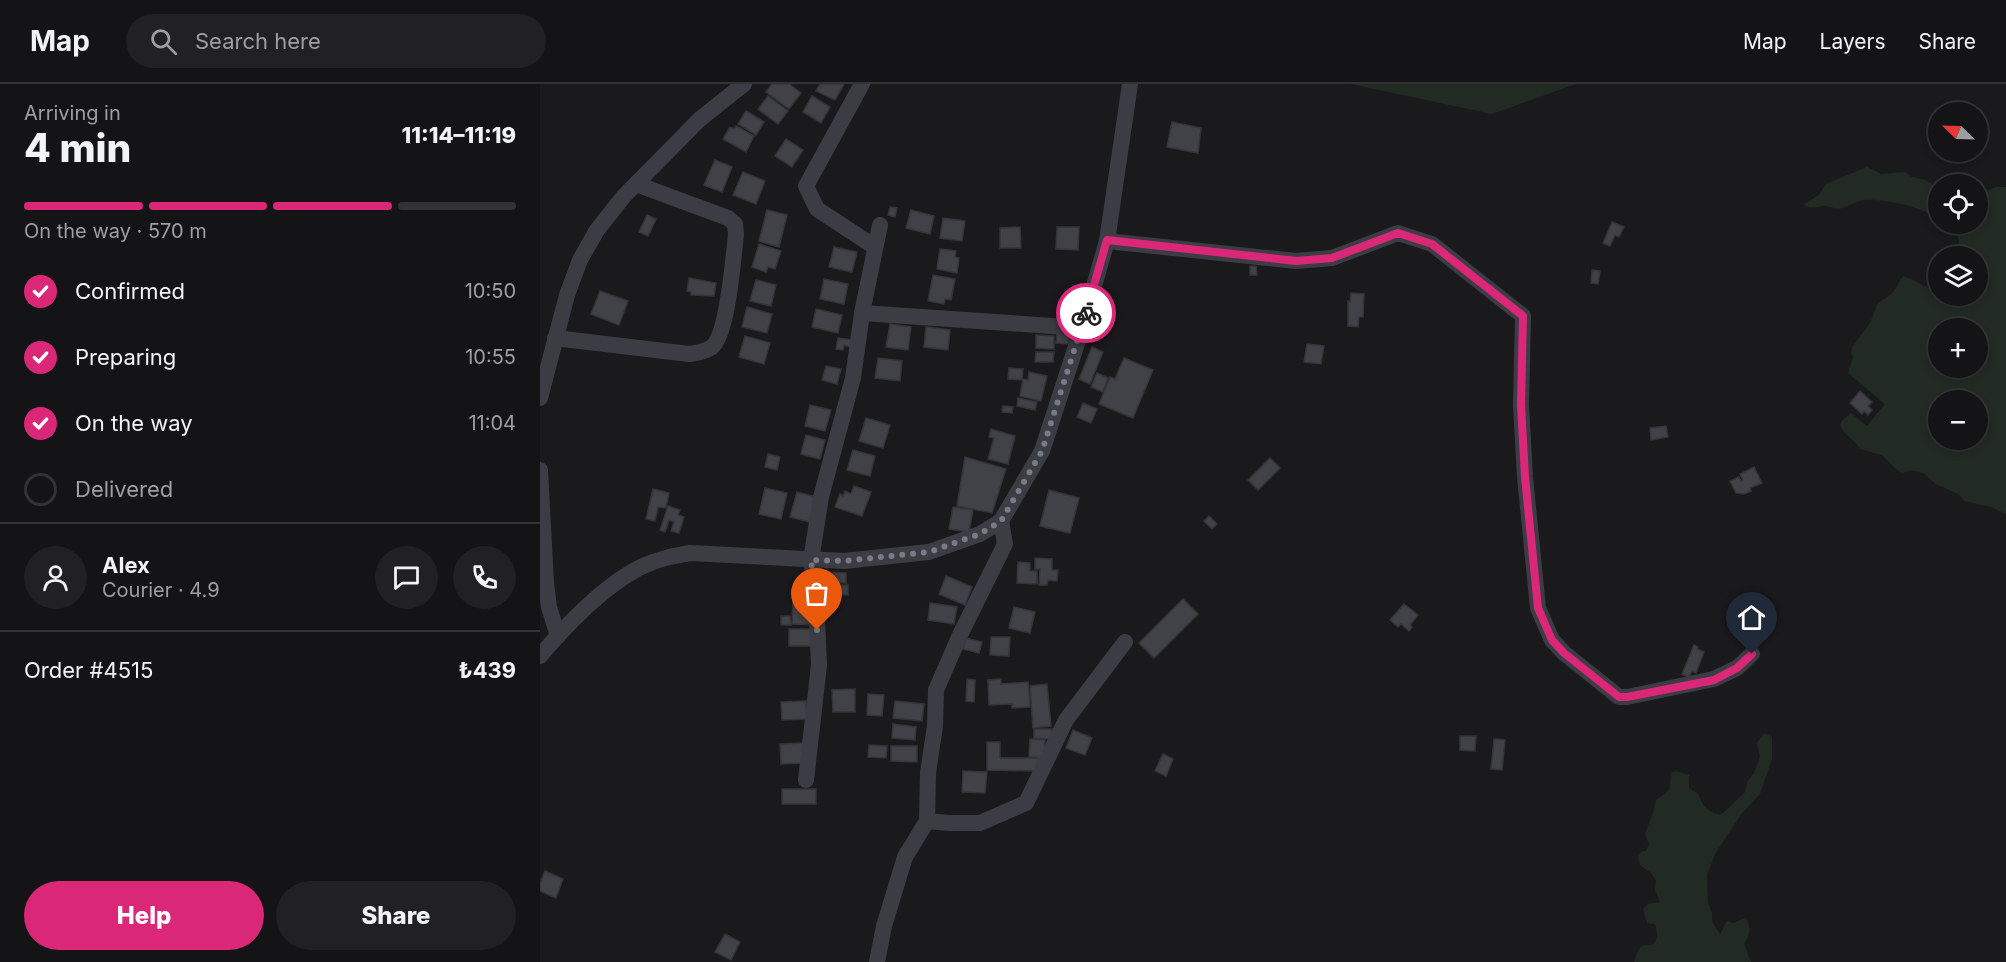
<!DOCTYPE html>
<meta charset="utf-8">
<style>
body{margin:0;font-family:Inter,sans-serif;background:#212123;color:#f1f3f6;height:100vh;display:flex;flex-direction:column;font-size:22px;white-space:nowrap}
*{box-sizing:border-box;margin:0}
p{font-size:20px;color:#9d9ea1}
.icon{flex:none;width:33px;height:33px;fill:none;stroke:currentColor;stroke-width:2;stroke-linecap:round;stroke-linejoin:round}
.map{position:relative;flex:1;overflow:hidden}
.panel{display:flex;flex-direction:column;background:#141416;width:540px}
.panel>*{flex:none}
.needle{width:39px;rotate:293deg}
.controls{position:absolute;left:1388px;top:18px;display:grid;gap:12px}
.controls a{display:grid;place-items:center;width:60px;height:60px;border-radius:50%;background:#141416;box-shadow:0 3px 9px #0003,0 0 0 2px #333335;font-size:30px}
.pin{position:absolute;display:grid;place-items:center;width:51px;height:51px;color:#fff;margin:-62px -26px;border-radius:50% 50% 50% 0;rotate:-45deg;box-shadow:0 0 6px #0007}
.pin .icon{rotate:45deg}
.courier{position:absolute;display:grid;place-items:center;width:60px;height:60px;margin:-30px;border:4px solid #db2777;border-radius:50%;background:#fff;color:#222;box-shadow:0 2px 8px #0007}
.headline em{font-style:normal;font-weight:800}
.headline div{display:flex;flex-direction:column-reverse}
.headline{display:flex;align-items:center;justify-content:space-between;height:102px;padding:0 24px}
h1{font-size:39px;font-weight:800;line-height:45px}
.bar{display:grid;grid-template-columns:repeat(4,1fr);gap:9px 6px;align-content:center;height:72px;padding:0 24px}
.bar i{height:8px;border-radius:4px;background:#333335}
.bar .on{background:#db2777}
.bar p{grid-column:span 4}
.line{display:flex;align-items:center;gap:15px;padding:0 24px;border-top:2px solid #333335}
.line div{flex:1}
.round{display:grid;place-items:center;flex:none;width:63px;height:63px;border-radius:32px;background:#212123}
ol{padding:0 24px;list-style:none}
li{display:flex;align-items:center;gap:18px;height:66px}
li p{margin-inline-start:auto}
li .icon{padding:6px;border-radius:50%;background:#db2777;color:#fff;stroke-width:4}
li:last-child{color:#9d9ea1}
li i{width:33px;height:33px;border:3px solid #333335;border-radius:50%}
.button{display:flex;gap:12px;margin-top:auto;padding:12px 24px}
.button a{flex:1;height:69px;border-radius:36px;background:#db2777;color:#fff;font-size:24px;font-weight:800;line-height:69px;text-align:center}
.button a+a{background:#212123;color:#f1f3f6}
header{display:flex;align-items:center;gap:36px;box-sizing:border-box;height:84px;padding:0 30px;background:#141416;border-bottom:2px solid #333335}
header strong{font-size:28px}
nav{display:flex;gap:33px;margin-inline-start:auto;font-size:21px}
.search{width:420px;height:54px;background:#212123;display:flex;align-items:center;gap:15px;box-sizing:border-box;padding:0 21px;border-radius:33px;color:#9d9ea1;font-size:22px}
main{display:flex;flex:1;min-height:0}
.map>svg:first-child{display:block}
.green{fill:#212b24;fill-rule:evenodd}
.building{fill:#414247;stroke:#343439;stroke-width:1.5}
.lines{fill:none;stroke-linecap:round;stroke-linejoin:round}
.minor{stroke:#3c3d44;stroke-width:16}
.done{stroke:#787a85;stroke-width:6;stroke-dasharray:0 10.8}
.route{stroke:#db2777;stroke-width:8}
</style>
<header>
<strong>Map</strong>
<div class="search"><svg class="icon" aria-label="search" viewBox="0 0 24 24"><circle cx="10" cy="10" r="6"/><path d="M15 15l6 6"/></svg>Search here</div>
<nav><a>Map</a><a>Layers</a><a>Share</a></nav>
</header>
<main>
<section class="panel">
<div class="headline"><div><h1>4 min</h1><p>Arriving in</p></div><em>11:14–11:19</em></div>
<div class="bar"><i class="on"></i><i class="on"></i><i class="on"></i><i></i><p>On the way · 570 m</p></div>
<ol>
<li><svg class="icon" aria-label="check" viewBox="0 0 24 24"><path d="M5 12l5 5 9-10"/></svg>Confirmed<p>10:50</p></li>
<li><svg class="icon" aria-label="check" viewBox="0 0 24 24"><path d="M5 12l5 5 9-10"/></svg>Preparing<p>10:55</p></li>
<li><svg class="icon" aria-label="check" viewBox="0 0 24 24"><path d="M5 12l5 5 9-10"/></svg>On the way<p>11:04</p></li>
<li><i></i>Delivered</li>
</ol>
<div class="line" style="height:108px"><a class="round"><svg class="icon" aria-label="person" viewBox="0 0 24 24"><circle cx="12" cy="8" r="4"/><path d="M4 21q1-7 8-7t8 7"/></svg></a><div><b>Alex</b><p>Courier · 4.9</p></div><a class="round"><svg class="icon" aria-label="chat" viewBox="0 0 24 24"><path d="M4 5h16v11H9l-5 4z"/></svg></a><a class="round"><svg class="icon" aria-label="phone" viewBox="0 0 24 24"><path d="M5 4h4l2 5-3 2q2 4 5 5l2-3 5 2v4C11 20 4 13 5 4z"/></svg></a></div>
<div class="line" style="height:78px"><div>Order #4515</div><b>₺439</b></div>
<div class="button"><a>Help</a><a>Share</a></div>
</section>
<div class="map">
<svg width="1466" height="878" viewBox="0 0 1466 878">
<rect width="100%" height="100%" fill="#1a1a1d"/>
<g class="green">
<path d="M811,0H1036L952,30Z"/>
<path d="M1327,83L1341,90L1365,88L1372,93L1386,96L1398,105V135C1385,123 1341,114 1324,116C1316,117 1310,122 1302,124C1296,126 1290,122 1284,122C1276,123 1274,125 1266,122L1264,120L1279,111L1286,100Z"/>
<path d="M1455,103H1466V430L1451,423L1424,417L1420,411L1396,400L1383,389L1371,386L1362,389L1356,385L1342,371L1320,365C1314,355 1305,352 1300,341L1302,337L1311,329L1327,342L1345,320L1308,289L1313,274L1311,269L1313,262L1330,239L1338,219C1354,210 1354,207 1363,192C1375,195 1384,204 1396,207L1398,205V212H1437V172H1414L1419,159L1416,142L1405,140H1437V111ZM1398,244H1437V284H1398ZM1398,316H1437V356H1398Z"/>
<path d="M1224,649L1232,653V675L1220,710L1202,729L1175,770L1167,791L1168,819L1172,829V838L1180,850L1187,837L1193,839L1203,835L1207,836C1211,846 1210,851 1204,860L1211,878H1094L1097,869L1101,862C1104,861 1108,862 1111,861C1119,859 1117,845 1115,840L1107,839L1103,825L1108,820L1120,818L1115,806L1116,797L1111,789L1100,781L1098,773L1101,768L1106,767L1109,760L1105,750L1113,729L1116,716C1134,704 1128,708 1132,688L1137,687L1149,691V704L1158,710C1164,723 1165,726 1180,731L1183,729L1205,708L1207,698L1214,689L1220,673L1217,659Z"/>
</g>
<g class="building">
<path d="M232,0H249L261,9L249,25L226,8Z"/>
<path d="M280,0H304L295,16L276,7Z"/>
<path d="M228,12L248,27L238,40L218,25Z"/>
<path d="M272,12L290,23L281,39L263,28Z"/>
<path d="M206,27L224,38L216,51L198,40Z"/>
<path d="M632,38L661,44L658,69L627,63Z"/>
<path d="M196,42L214,52L206,68L183,55L190,43L194,45Z"/>
<path d="M246,55L263,66L252,83L235,72Z"/>
<path d="M175,76L192,83L182,108L164,101Z"/>
<path d="M203,88L225,97L216,120L193,111Z"/>
<path d="M350,123L357,124L355,133L348,131Z"/>
<path d="M227,126L247,131L239,163L219,157Z"/>
<path d="M371,126L394,132L390,150L366,144Z"/>
<path d="M107,131L116,135L108,152L99,148Z"/>
<path d="M403,134L425,137L422,157L400,154Z"/>
<path d="M1072,138L1084,143L1079,153L1075,151L1070,162L1063,159Z"/>
<path d="M480,143L481,164H460V144Z"/>
<path d="M517,143H539L538,166L516,165Z"/>
<path d="M219,160L241,167L235,185L228,183L226,188L212,183Z"/>
<path d="M294,163L317,168L312,188L289,183Z"/>
<path d="M400,165L416,167L415,173L419,174L417,189L397,185Z"/>
<path d="M710,182H716L717,191H710Z"/>
<path d="M1052,186L1060,187L1058,200L1051,199Z"/>
<path d="M393,191L415,195L411,216L405,215L404,220L388,217Z"/>
<path d="M149,194L176,199L174,212L151,211V208L147,207Z"/>
<path d="M284,195L308,200L304,220L280,215Z"/>
<path d="M216,196L236,201L231,222L210,217Z"/>
<path d="M60,207L88,217L79,241L51,230Z"/>
<path d="M811,209L824,210L823,233H819L818,243L808,242V217L810,218Z"/>
<path d="M207,223L232,230L227,249L202,243Z"/>
<path d="M276,225L302,231L298,249L272,243Z"/>
<path d="M350,240L371,243L368,266L346,263Z"/>
<path d="M386,243L410,246L408,266L384,263Z"/>
<path d="M517,246H529V260L516,259Z"/>
<path d="M496,251L514,252V265L496,264Z"/>
<path d="M205,252L230,259L224,280L199,273Z"/>
<path d="M298,254L313,256L311,263L304,261L303,266L296,265Z"/>
<path d="M767,260L784,262L781,280L764,278Z"/>
<path d="M552,263L563,268L550,300L539,295Z"/>
<path d="M496,268H514L513,278H495Z"/>
<path d="M338,274L362,277L360,297L335,294Z"/>
<path d="M584,274L613,286L593,334L559,320L570,293L575,295Z"/>
<path d="M286,282L301,285L297,300L282,296Z"/>
<path d="M469,284L483,285L482,296L468,295Z"/>
<path d="M489,288L507,292L501,317L480,312L483,295L488,296Z"/>
<path d="M557,289L568,294L563,308L551,303Z"/>
<path d="M1320,307L1332,318L1328,322L1332,326L1328,331L1324,327L1322,330L1310,319Z"/>
<path d="M478,314L497,318L495,326L477,322Z"/>
<path d="M543,319L557,325L551,339L537,333Z"/>
<path d="M270,321L291,326L285,347L265,342Z"/>
<path d="M463,322L473,323L472,329L462,328Z"/>
<path d="M326,334L350,341L343,364L319,357Z"/>
<path d="M1126,342L1128,353L1111,356L1110,344Z"/>
<path d="M451,345L475,352L468,380L448,375L454,354L449,353Z"/>
<path d="M266,351L285,356L280,375L261,370Z"/>
<path d="M313,366L335,372L330,392L307,386Z"/>
<path d="M228,370L240,373L237,386L225,383Z"/>
<path d="M425,373L466,385L452,429L417,422Z"/>
<path d="M730,374L740,384L718,406L708,396Z"/>
<path d="M1214,383L1222,399L1210,404L1211,407L1204,410L1196,409L1190,397L1199,393L1201,397L1203,396L1200,390Z"/>
<path d="M314,402L331,408L322,432L295,423L300,410L303,412L305,407L311,410Z"/>
<path d="M225,404L247,409L241,435L219,430Z"/>
<path d="M113,405L129,409L126,424L118,423L115,437L106,435Z"/>
<path d="M509,406L539,414L530,449L500,442Z"/>
<path d="M257,408L276,413L270,438L250,433Z"/>
<path d="M128,422L140,426L138,431L144,433L139,449L131,447L134,438L129,436L125,448L120,446Z"/>
<path d="M413,423L433,426L429,448L409,445Z"/>
<path d="M669,432L677,440L672,445L664,437Z"/>
<path d="M495,474L512,475V486H518L517,497L508,496L507,501H499L500,485H495Z"/>
<path d="M478,478L490,479V487H497V500L477,499Z"/>
<path d="M288,488L306,489V499L287,498Z"/>
<path d="M406,492L432,503L425,521L399,510Z"/>
<path d="M289,501H308V511L289,510Z"/>
<path d="M643,515L658,530L614,574L599,559Z"/>
<path d="M253,516L274,517L273,541L252,540Z"/>
<path d="M390,519L417,523L414,540L388,536Z"/>
<path d="M864,520L878,531L870,541L872,543L869,547L861,540L858,543L850,536Z"/>
<path d="M474,523L495,528L490,549L469,544Z"/>
<path d="M241,532H250L251,541H241Z"/>
<rect x="249" y="545" width="22" height="17"/>
<path d="M451,553H470L469,572L450,571Z"/>
<path d="M426,554L442,558L439,569L423,565Z"/>
<path d="M1154,561L1158,563L1157,565L1164,568L1156,589L1152,587L1149,593L1142,590Z"/>
<path d="M427,595L435,596L434,618L426,617Z"/>
<path d="M461,595V600L488,598L490,623L472,624V620L449,621L448,596Z"/>
<path d="M507,600L511,642L493,644L490,602Z"/>
<path d="M315,605V628H293L292,606Z"/>
<path d="M328,610L344,611L342,632L327,631Z"/>
<path d="M266,617L267,635L242,636L241,618Z"/>
<path d="M355,617L384,620L382,637L353,634Z"/>
<path d="M353,640L376,643L375,656L352,654Z"/>
<path d="M494,645H512L511,655L494,654Z"/>
<path d="M533,646L552,654L545,671L526,664Z"/>
<path d="M920,652H936L935,667L920,666Z"/>
<path d="M490,655L505,656L504,674L489,673Z"/>
<path d="M954,655L965,656L962,686L951,685Z"/>
<path d="M447,658H460V674H500L495,687L447,686Z"/>
<path d="M263,659L264,679L241,680L240,660Z"/>
<path d="M329,661L347,662L346,674L328,673Z"/>
<path d="M351,662H377V678L351,677Z"/>
<path d="M623,670L633,675L626,692L615,687Z"/>
<path d="M423,687L447,688L445,709L422,708Z"/>
<rect x="242" y="705" width="34" height="15"/>
<path d="M5,787L23,795L16,814L0,807V799Z"/>
<path d="M185,850L200,858L191,876L175,868Z"/>
</g>
<g class="lines">
<g class="minor">
<path d="M322,0L266,102L277,125L335,163"/>
<path d="M567,157L756,177L792,174L858,149L892,160L983,232L981,321L985,393L998,524L1012,556L1024,569L1079,613H1087L1174,595L1197,584L1212,570"/>
<path d="M322,229L542,244"/>
<path d="M15,254L149,270C157,269 165,268 172,263C188,250 193,174 196,151L195,140L188,134L96,100"/>
<path d="M0,314L27,211L40,176L57,146L84,112L160,35L204,0"/>
<path d="M0,386L6,499L9,523L18,552"/>
<path d="M0,572C26,541 65,501 101,483C117,475 133,472 150,469L304,477L389,468L440,450L461,437L502,367L542,244L567,157L590,0"/>
<path d="M266,696L279,581L276,512L271,476L281,413L313,294L322,229L340,141"/>
<path d="M387,737L409,739H440L486,719L526,636L585,558"/>
<path d="M337,878L344,842L365,773L387,737L388,689L395,642L396,606L420,551L465,460L461,437"/>
</g>
</g>
<g class="lines">
<path class="done" d="M277,546L276,513L271,476L304,477L389,468L440,450L461,437L502,367L546,229"/>
<path class="route" d="M546,229L567,156L756,177L792,174L858,149L892,160L983,232L981,321L985,393L998,524L1012,556L1024,569L1079,613H1087L1174,596L1197,584L1212,570"/>
</g>
</svg>
<div class="controls">
<a><svg class="needle" viewBox="-14 -14 28 28"><path d="M0-13l5 13h-10z" fill="#e53935"/><path d="M0 13l5-13h-10z" fill="#9d9ea1"/></svg></a>
<a><svg class="icon" aria-label="locate" viewBox="0 0 24 24"><circle cx="12" cy="12" r="6"/><path d="M12 2v4M12 18v4M2 12h4M18 12h4"/></svg></a>
<a><svg class="icon" aria-label="layers" viewBox="0 0 24 24"><path d="M12 4l9 5-9 5-9-5zM3 14l9 5 9-5"/></svg></a>
<a>+</a>
<a>−</a>
</div>
<div class="pin" style="left:277px;top:546px;background:#ea580c"><svg class="icon" aria-label="bag" viewBox="0 0 24 24"><path d="M5 8h14l-1 12H6zM9 8a3 3 0 0 1 6 0"/></svg></div>
<div class="pin" style="left:1212px;top:570px;background:#1f2937"><svg class="icon" aria-label="home" viewBox="0 0 24 24"><path d="M3 11l9-7 9 7M6 9v11h12V9"/></svg></div>
<div class="courier" style="left:546px;top:229px"><svg class="icon" aria-label="bike" viewBox="0 0 24 24"><circle cx="6" cy="16" r="4"/><circle cx="18" cy="16" r="4"/><path d="M6 16l4-8h5l3 8M10 8l3 8H6M13 5h3"/></svg></div>
</div>
</main>
